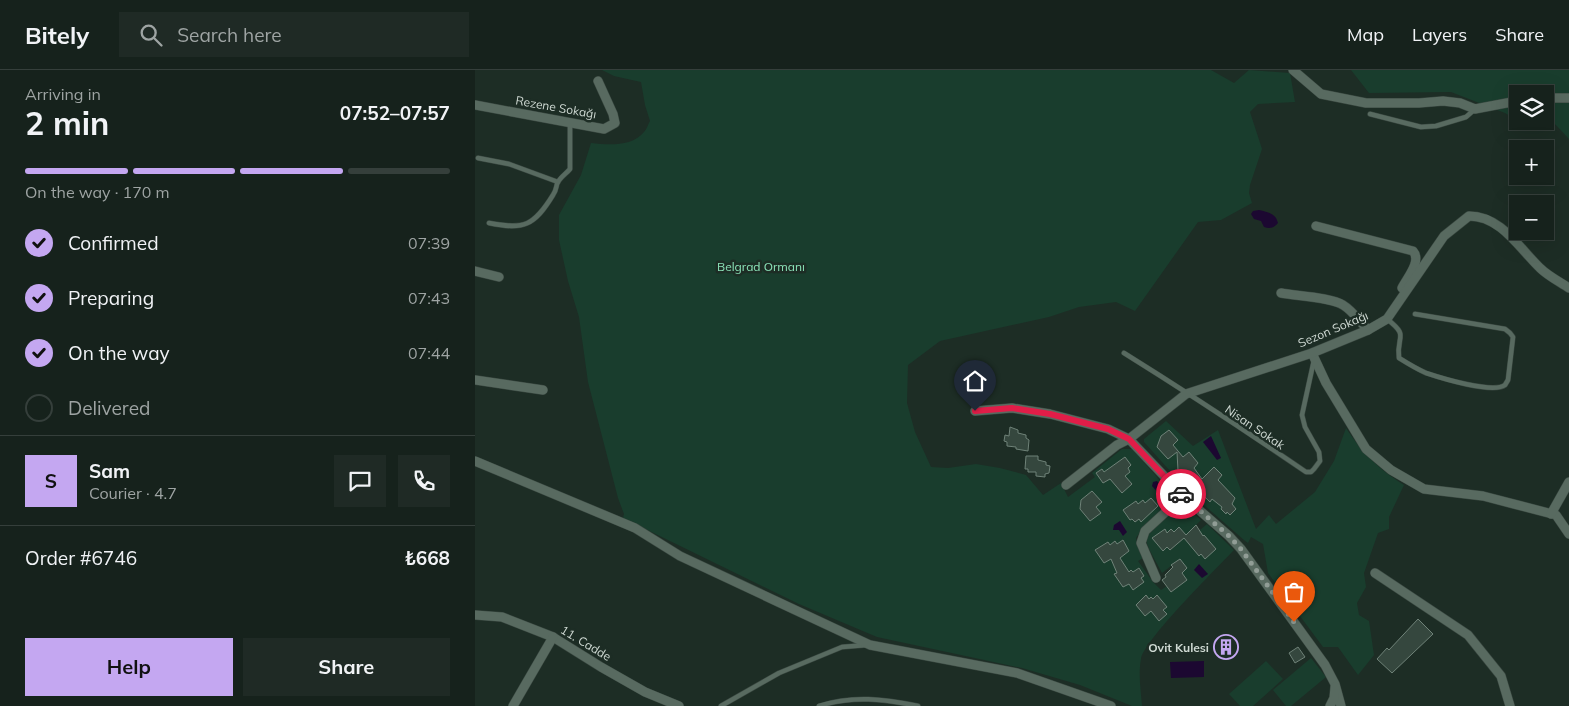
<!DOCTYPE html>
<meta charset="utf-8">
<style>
body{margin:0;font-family:Mulish,sans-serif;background:#1f2a25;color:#f1f3f6;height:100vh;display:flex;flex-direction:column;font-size:19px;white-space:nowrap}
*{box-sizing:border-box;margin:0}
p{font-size:16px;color:#9ea4a3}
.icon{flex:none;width:28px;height:28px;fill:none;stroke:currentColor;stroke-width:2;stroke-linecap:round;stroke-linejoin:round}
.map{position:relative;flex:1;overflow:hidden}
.panel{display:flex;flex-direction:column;background:#16221c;width:475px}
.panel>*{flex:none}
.tools{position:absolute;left:1034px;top:15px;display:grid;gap:10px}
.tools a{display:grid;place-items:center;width:45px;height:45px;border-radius:0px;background:#16221c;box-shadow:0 5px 20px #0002,0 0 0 1px #353f3b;font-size:25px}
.pin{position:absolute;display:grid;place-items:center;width:42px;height:42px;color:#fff;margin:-51px -21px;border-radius:50% 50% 50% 0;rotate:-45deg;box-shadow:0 0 5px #0007}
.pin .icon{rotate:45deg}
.courier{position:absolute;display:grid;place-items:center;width:50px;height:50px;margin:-25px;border:4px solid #e11d48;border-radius:50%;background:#fff;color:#222;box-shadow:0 1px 6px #0007}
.overview em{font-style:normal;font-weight:700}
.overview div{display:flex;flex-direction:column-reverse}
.overview{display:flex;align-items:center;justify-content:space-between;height:85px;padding:0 25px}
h1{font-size:32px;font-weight:700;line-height:38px}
.bar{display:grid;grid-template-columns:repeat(4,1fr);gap:8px 5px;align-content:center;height:60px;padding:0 25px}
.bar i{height:6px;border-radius:4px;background:#353f3b}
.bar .selected{background:#c4a7f1}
.bar p{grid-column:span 4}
.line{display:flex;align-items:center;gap:12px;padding:0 25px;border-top:1px solid #353f3b}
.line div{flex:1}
.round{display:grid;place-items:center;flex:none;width:52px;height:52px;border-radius:0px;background:#1f2a25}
ol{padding:0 25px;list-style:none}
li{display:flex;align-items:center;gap:15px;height:55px}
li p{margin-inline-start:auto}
li .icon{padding:5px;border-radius:50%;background:#c4a7f1;color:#111;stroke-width:4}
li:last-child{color:#9ea4a3}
li i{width:28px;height:28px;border:2px solid #353f3b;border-radius:50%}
.button{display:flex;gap:10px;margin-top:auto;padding:10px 25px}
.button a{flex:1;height:58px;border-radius:0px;background:#c4a7f1;color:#111;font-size:20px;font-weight:700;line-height:58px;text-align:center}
.button a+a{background:#1f2a25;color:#f1f3f6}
header{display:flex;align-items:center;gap:30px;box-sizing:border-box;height:70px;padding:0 25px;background:#16221c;border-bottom:1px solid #353f3b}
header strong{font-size:24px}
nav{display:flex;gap:28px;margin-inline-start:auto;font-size:18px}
.search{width:350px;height:45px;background:#1f2a25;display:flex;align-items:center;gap:12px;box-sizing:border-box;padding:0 18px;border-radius:0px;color:#9ea4a3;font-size:19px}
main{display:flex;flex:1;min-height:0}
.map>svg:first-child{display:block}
.green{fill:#193d2d}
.water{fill:#1c0831}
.building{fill:#35473e;stroke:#6f8278}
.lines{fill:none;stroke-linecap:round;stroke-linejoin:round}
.service-casing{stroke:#3a4841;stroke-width:5.5}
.minor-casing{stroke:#3a4841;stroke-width:10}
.service{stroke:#586a60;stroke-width:4.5}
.minor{stroke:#586a60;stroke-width:9}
.done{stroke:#919d96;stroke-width:5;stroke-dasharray:0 9}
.route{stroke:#e11d48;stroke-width:6}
.labels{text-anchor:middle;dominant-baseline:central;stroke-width:5;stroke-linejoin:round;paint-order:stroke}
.street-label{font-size:12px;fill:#cfd9d3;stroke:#1d2d25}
.park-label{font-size:12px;fill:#8ae3b8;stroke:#1d2d25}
.poi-label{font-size:12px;font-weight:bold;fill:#cfd9d3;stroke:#1d2d25;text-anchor:end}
</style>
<header>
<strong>Bitely</strong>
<div class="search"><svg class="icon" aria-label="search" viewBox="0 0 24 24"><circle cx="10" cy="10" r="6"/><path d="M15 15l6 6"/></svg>Search here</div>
<nav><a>Map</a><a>Layers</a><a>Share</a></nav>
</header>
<main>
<section class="panel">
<div class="overview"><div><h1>2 min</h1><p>Arriving in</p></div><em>07:52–07:57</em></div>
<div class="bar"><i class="selected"></i><i class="selected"></i><i class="selected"></i><i></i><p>On the way · 170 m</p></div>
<ol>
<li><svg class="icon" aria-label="check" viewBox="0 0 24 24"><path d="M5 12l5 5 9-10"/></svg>Confirmed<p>07:39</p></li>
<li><svg class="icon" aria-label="check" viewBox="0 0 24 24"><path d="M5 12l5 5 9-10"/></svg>Preparing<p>07:43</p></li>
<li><svg class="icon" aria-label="check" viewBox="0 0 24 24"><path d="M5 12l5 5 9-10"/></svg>On the way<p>07:44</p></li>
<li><i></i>Delivered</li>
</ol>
<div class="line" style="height:90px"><b class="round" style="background:#c4a7f1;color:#111">S</b><div><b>Sam</b><p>Courier · 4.7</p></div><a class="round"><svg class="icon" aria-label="chat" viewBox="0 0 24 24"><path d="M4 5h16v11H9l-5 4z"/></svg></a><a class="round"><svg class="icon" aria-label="phone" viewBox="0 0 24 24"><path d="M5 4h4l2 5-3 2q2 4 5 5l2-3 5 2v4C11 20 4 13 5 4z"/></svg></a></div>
<div class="line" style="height:65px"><div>Order #6746</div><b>₺668</b></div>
<div class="button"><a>Help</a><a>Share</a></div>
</section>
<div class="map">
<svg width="1094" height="636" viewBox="0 0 1094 636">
<rect width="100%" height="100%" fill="#1d2d25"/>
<g class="green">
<path d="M127,0H736L759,13L774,0L815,3L820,32L783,34L775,42L787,79L775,115L774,123L777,133L746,150L723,152L660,241L641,232L604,237L574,247L465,271L433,295L432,333L440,362L456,397L473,398L501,394L525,398L551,405L568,425L586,413L593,427L620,407L617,403L647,379H657L698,425C690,441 671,451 661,468L664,480L668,488L663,491L678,512L686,520L692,516L696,522L712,510L707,503L711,497L705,489L687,503L674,479L671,471L673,464L701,438L709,435L726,450L711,465L704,457L699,462L696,459L692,463L690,460L678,469L688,481L692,477L696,480L709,468L712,471L732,454L759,480C742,498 668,571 666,589C663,604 666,621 667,636H657L605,615L547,598L402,567L324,534L148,448L149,444L143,428L113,312L104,247L93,211L84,170V145L106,105L116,73C133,75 157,77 169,62C172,59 173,54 175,51L170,35L166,12L139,6Z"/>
<path d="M876,0H1094V69L1079,53L1053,55L1045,51H1070V24H1042V50L1030,43L976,22L894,23Z"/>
<path d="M691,351L718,376L743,360L781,459L794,445L801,454L840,422L859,391L871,358C888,384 904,399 929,415L914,447V459L903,463L889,503L891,517L882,533L884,545L894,551L899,585L883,605L863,577H848L793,503L788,474L776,467L773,473L769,470L713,421L669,372V369Z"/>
<path d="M836,588L851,607L816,636H811L798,620Z"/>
<path d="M791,591L808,609L778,636H765L754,624Z"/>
</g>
<g class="water">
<path d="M784,140C792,142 801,143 803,153C799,158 795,159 789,157L786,151L779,149L776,144L778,141Z"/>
<path d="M736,366L746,388L742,390L728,372Z"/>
<path d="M682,411L691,422L686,426L677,416L678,412Z"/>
<path d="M645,451L652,462L648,466L644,460H638L639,455Z"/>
<path d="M724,494L733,504L727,508L719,500Z"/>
<path d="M729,591V607L696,608L695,592Z"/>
</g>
<g class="building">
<path d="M535,357L543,360V363L551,365V368L554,370L553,381L541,379V377L532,376V372L529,371L530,365L534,366Z"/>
<path d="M694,360L703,370L698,375L708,387L714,382L723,393L719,398L727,409L739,397L747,405L743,410L760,428L757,434L761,439L755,445L752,442L751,444L746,439L747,437L737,429L735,432L703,401L702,382L693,389L682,377L686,366Z"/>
<path d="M551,386H563V390L571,392V395L575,396L574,403L570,404V407L561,406V402H553V399H550Z"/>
<path d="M650,387L656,395L653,398L655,402L650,406L657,414L647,423L635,409L628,413L621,403L627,399L629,402Z"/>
<path d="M617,421L627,432L621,437L626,443L615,451L605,439L606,430Z"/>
<path d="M676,428L683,436L666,452L664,449L660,452L657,449L655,450L648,440L661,431L663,434L668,430L670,433Z"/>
<path d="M721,455L728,466L729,465L741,479L730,489L726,484L724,486L709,468L695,480L692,477L688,481L677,468L690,459L692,463L696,459L699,462L704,457L711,465Z"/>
<path d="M648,470L654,481L645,488L654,502L656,500L658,502L664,498L669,506L666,508L669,512L658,520L654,514L648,517L639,504L642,503L636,489L629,493L620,480L633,472L635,475L640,471L642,474Z"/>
<path d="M705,489L712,498L707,503L712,510L696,522L687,510L691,507L690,505L698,497L696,495Z"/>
<path d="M671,525L674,529L676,527L678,529L682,525L692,537L688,540L692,544L684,551L676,541L670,546L661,535Z"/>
<path d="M943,549L958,564L917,603L902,589L912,578L914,580Z"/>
<path d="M746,566L763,575L756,588L739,579Z"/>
<path d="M823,577L830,587L820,593L814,583Z"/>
</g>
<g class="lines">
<defs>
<g id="service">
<path d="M895,44L946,57L961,56L991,47L999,40"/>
<path d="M3,88L34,94L83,112"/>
<path d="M14,153C49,160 59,156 78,125C81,121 81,118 82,114C84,108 91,104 95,99V53"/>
<path d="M912,249C935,267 921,265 924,288C932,293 942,299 951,303C966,308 1018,324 1030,315L1033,310L1038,267L1035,263L1030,259L940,244"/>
<path d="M649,283C710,321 771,361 831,402H836L839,399L845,391L844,382L830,357L827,345L839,290"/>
<path d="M246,636L304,603L367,577L392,575"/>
<path d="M344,636C378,625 409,629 443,636"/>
</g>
<g id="minor">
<path d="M818,0L846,24L891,33H944L968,31L985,33L1000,39L1042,31"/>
<path d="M1070,28H1094"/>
<path d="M0,35L129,59L140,53L138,44L123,11"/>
<path d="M841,156L938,181C947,191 932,208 927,218"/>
<path d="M0,201L24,207"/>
<path d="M806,223C821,226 856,227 868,235C878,241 885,252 893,260"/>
<path d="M837,283L851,313L891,379L916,400L949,419L1008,426L1081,445L1094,464"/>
<path d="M0,310L68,320"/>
<path d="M500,341L537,338L575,344L633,359L654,369L708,426L754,466L766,479L850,595L860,614L866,636"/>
<path d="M0,391L160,458L205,486L395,575L542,603L636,636"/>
<path d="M591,415L642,375L654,369L711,324L837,283L893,260L912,249L969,166L994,146C1026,146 1044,178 1065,198C1073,206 1085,212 1094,218"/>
<path d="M1076,444L1094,412"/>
<path d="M900,503L993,565L1026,606L1035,636"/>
<path d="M681,508L666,473L670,461L708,426"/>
<path d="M0,545L27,547L78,567L126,597L170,622L204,636"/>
<path d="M38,636L78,567"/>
<path d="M855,636L859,628L860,617"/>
</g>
</defs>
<use href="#service" class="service-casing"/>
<use href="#minor" class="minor-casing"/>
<use href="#service" class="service"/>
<use href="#minor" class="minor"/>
</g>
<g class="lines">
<path class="done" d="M706,424L754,466L766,479L819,552"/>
<path class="route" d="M500,341L537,338L575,344L633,359L654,369L706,424"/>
</g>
<defs>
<symbol id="building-ring" viewBox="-11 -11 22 22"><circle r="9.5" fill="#1d2d25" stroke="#c4a7f1" stroke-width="1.5"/><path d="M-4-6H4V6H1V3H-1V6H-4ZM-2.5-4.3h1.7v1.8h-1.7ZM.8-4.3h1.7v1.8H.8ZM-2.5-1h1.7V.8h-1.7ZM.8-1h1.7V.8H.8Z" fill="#c4a7f1"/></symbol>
</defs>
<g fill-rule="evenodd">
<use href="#building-ring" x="737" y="563" width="28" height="28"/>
</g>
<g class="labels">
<g class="street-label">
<text transform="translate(81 37) rotate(10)">Rezene Sokağı</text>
<text transform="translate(858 259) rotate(-23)">Sezon Sokağı</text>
<text transform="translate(780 357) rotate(34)">Nisan Sokak</text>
<text transform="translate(111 573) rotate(31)">11. Cadde</text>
</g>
<g class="park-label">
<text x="286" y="196">Belgrad Ormanı</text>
</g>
<g class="poi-label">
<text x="734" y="577">Ovit Kulesi</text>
</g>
</g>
</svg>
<div class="tools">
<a><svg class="icon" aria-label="layers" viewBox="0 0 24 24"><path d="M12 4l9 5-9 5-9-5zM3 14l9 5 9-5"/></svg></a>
<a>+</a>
<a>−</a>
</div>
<div class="pin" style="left:819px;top:552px;background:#ea580c"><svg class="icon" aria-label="bag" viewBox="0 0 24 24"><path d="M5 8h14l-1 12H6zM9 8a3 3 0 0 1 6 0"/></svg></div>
<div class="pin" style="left:500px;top:341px;background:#1f2937"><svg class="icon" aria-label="home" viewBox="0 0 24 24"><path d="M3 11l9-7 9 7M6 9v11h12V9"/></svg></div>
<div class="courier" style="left:706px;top:424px"><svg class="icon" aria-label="car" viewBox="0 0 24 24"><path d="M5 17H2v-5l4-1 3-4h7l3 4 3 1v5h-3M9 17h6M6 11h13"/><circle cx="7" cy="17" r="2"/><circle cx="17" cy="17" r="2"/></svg></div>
</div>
</main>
